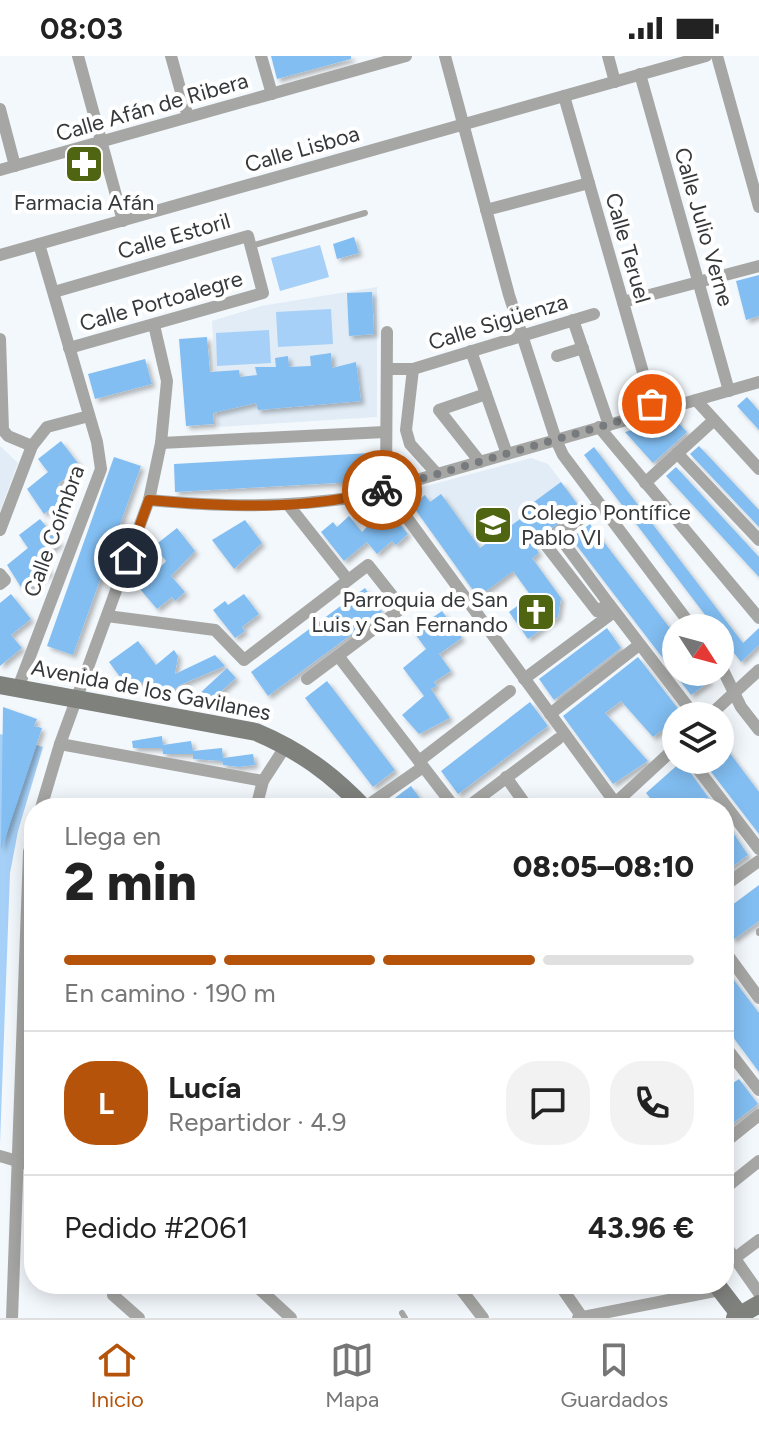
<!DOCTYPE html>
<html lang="es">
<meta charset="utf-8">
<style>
body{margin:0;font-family:Figtree,sans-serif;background:#f2f2f2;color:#222;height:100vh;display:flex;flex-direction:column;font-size:30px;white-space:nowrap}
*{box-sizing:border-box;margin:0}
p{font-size:26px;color:#767676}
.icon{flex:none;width:44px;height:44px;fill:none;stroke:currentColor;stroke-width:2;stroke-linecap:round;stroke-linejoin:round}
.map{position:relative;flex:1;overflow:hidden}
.side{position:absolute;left:24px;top:742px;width:710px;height:496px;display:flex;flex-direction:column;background:#fff;border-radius:32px;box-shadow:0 4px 20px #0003}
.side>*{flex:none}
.needle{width:52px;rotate:126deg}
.tools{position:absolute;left:662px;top:558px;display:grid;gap:16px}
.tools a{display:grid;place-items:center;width:72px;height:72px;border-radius:50%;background:#fff;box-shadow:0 4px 20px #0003;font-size:40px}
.pin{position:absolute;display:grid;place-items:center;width:68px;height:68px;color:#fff;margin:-34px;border:4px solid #fff;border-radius:50%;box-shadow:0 2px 8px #0007}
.courier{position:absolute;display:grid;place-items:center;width:80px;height:80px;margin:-40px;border:6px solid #b45309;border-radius:50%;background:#fff;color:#222;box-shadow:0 2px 10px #0007}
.overview em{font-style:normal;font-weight:800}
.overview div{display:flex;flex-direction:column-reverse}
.overview{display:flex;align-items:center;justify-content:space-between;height:136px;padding:0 40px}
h1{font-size:52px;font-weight:800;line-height:60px}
.bar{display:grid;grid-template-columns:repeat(4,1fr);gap:12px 8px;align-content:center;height:96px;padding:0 40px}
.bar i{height:10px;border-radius:6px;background:#e0e0e0}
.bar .on{background:#b45309}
.bar p{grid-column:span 4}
.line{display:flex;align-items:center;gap:20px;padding:0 40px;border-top:2px solid #e0e0e0}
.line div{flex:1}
.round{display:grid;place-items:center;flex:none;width:84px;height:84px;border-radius:32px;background:#f2f2f2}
.status{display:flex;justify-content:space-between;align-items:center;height:56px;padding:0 40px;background:#fff;direction:ltr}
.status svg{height:22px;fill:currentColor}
.dock{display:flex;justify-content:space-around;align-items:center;height:112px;border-top:2px solid #e0e0e0;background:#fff;font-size:22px;color:#767676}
.dock a{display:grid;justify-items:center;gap:4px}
.dock .on{color:#b45309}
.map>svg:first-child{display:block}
.built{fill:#e1ecf6}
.green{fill:#a6d0f7}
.building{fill:#82bef2;filter:url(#shadow)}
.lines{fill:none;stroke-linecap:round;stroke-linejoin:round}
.lane{stroke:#a6a7a5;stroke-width:6}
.street{stroke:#a6a7a5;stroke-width:12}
.secondary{stroke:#7f817d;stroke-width:18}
.done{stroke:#787b7e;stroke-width:8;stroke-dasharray:0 14.4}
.route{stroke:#b45309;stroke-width:10}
.labels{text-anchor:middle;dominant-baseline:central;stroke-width:8;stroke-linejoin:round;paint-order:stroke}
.street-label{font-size:22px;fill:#36383a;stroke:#fff}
.poi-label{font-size:22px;fill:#36383a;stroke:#fff}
</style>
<div class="status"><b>08:03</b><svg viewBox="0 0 49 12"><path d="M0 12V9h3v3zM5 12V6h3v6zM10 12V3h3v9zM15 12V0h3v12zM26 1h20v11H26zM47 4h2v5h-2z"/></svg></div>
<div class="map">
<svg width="759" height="1262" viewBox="0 0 759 1262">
<defs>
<filter id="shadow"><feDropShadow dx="3.5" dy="3.5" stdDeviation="2" flood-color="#0004"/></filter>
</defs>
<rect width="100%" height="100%" fill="#f3f8fc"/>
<g class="built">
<path d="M377,231V361L218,371L212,265L261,250Z"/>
<path d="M0,390L18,407L0,455Z"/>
<path d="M531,402L548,408L582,453L532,489L538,498L477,542L404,436Z"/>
</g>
<g class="green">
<path d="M320,189L329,221L280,235L271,202Z"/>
<path d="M331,253L333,288L278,291L276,256Z"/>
<path d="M269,274L271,307L217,310L216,277Z"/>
<path d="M0,678L43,691L18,775L10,817L0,1087Z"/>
</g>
<g class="building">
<path d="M271,0H351V3L277,23Z"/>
<path d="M354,181L359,197L337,203L333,188Z"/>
<path d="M759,219V260L746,264L736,225Z"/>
<path d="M372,236L374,278L349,280L347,237Z"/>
<path d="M207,281L210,316L239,314L240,321L257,319L255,311H276L275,302L288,300L289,311L311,310L310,300L331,297L332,312L356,306L361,345L258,354L256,347L213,357L214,368L186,370L179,283Z"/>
<path d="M145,303L152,328L95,343L88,318Z"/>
<path d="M747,341L759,355V374L737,350Z"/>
<path d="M674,362L687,376L653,407L625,376Z"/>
<path d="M61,385L81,411L58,428L67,440L44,458L27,433L48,416L38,403Z"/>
<path d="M699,390L759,454V471L690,398Z"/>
<path d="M594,391L743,587L759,572V589L741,606L720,579V572H715L584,399Z"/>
<path d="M371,397L372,425L175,436L174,408Z"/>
<path d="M114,401L141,410L73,599L47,590Z"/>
<path d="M676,411L759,501V521L666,420Z"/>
<path d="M561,426L580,452L539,481L533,488L539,497L532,502L561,542L558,561L528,583L509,556L531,540L513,515L478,541L412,449L425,439L430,446L441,438L480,492L527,458L523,454Z"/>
<path d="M386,451L408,478L396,489L392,485L377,498L367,486L344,505L321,476L333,466L337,471L349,460L362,476Z"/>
<path d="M40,463L60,487L40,502L50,516L24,536L7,509L28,492L19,479Z"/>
<path d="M245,464L262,487L234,513L212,484Z"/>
<path d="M590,468L676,580V616H703L710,625L691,639L571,482Z"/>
<path d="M177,472L195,495L171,520L185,536L175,545L172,541L157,553L140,533L166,505L154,490Z"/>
<path d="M365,532L382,556L268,640L251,616Z"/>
<path d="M11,538L31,563L11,579L22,592L0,610V547Z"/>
<path d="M244,538L259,558L242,571L245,575L235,582L213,554L225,545L228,549Z"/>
<path d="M442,555L462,582L439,598L451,615L434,626L437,630L431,633L450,662L419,678L402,659L424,640L403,612L426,593L413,575Z"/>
<path d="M607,572L621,592L554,644L539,623Z"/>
<path d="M138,585L156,609L174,594L178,600L175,618L215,599L225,610L180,629L164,642L148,622L131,636L109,606Z"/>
<path d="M638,601L683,659L676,660V664L653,681L621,645L605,657L648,705L613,728L563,660Z"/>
<path d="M227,612L236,622L208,647L199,638Z"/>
<path d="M327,625L395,714L373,731L305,642Z"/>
<path d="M530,646L548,670L458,738L441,715Z"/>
<path d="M3,651L37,663L34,670L42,672L1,794Z"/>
<path d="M162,680L163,689L191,685L193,695L222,692L223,702L253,698L255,709L239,711L223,709L222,705L193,703V698H163L162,692H133L132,685Z"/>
<path d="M720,684L759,736V778L702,704H720Z"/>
<path d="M682,705L716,752H638L650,742L646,737Z"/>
<path d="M411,730L427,752H382L404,735Z"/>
<path d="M724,763L748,799L724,817Z"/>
<path d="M759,829V865L733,884L724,872V855Z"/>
<path d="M724,911L759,957V1016L724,969Z"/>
<path d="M739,1023L758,1048L724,1074V1033Z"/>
</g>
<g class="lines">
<g class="lane">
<path d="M251,190L365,157"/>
<path d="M759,875V877"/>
<path d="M402,1257L405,1262"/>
</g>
<g class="street">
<path d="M78,0L123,165"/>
<path d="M171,0L188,61"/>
<path d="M261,0L272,38"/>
<path d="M445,0L509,239L556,384L563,399L693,572"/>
<path d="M608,0L615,26"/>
<path d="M717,0L759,151"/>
<path d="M640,18L729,335"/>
<path d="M564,40L654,355"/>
<path d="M0,53L15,110"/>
<path d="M0,114L406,0"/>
<path d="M486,154L589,127"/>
<path d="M0,199L706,0"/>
<path d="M54,236L248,180L263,237L69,292"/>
<path d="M623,246L759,210"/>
<path d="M573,264L609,369"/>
<path d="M387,276L386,433L619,752"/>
<path d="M0,283L3,374L8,380L32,390"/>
<path d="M471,295L507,398"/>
<path d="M557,300L583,292"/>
<path d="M387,313H413L594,258"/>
<path d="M413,313L406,374L410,388L437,418"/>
<path d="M696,344L759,413"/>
<path d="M599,371L759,562"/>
<path d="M161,387L385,376"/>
<path d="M677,397L759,484"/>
<path d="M480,406L439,354L486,338"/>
<path d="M645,427L714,364"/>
<path d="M149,444C224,451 282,452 357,441L759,326"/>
<path d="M290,451L348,524"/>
<path d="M0,474L32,390L47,371L89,360"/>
<path d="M558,479L609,548L597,555L545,488L600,449"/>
<path d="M0,518L5,524L0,528"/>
<path d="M609,548L695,660"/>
<path d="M107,560L215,574L244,604L368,509L402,552L307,623"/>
<path d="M339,601L455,752"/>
<path d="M720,608L741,651L759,674"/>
<path d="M524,623L614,556"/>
<path d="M18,632L101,413L97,386L39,188"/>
<path d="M550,658L639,589"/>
<path d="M709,660L759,614"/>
<path d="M60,688L263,725"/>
<path d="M691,704L759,793"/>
<path d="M419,705L510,635"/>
<path d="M506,721L528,752"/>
<path d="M612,750L676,691"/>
<path d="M41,752L60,688L149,444L161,387L167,325L154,269"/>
<path d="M256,752L263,725L287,688"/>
<path d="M364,752L423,711"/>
<path d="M466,752L558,683"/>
<path d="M724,830L759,805"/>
<path d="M724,894L759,942"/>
<path d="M724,989L759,1034"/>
<path d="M724,1087L759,1059"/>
<path d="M0,1100L34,1110"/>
<path d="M724,1133L759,1105"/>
<path d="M724,1187L759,1237"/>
<path d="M735,1202L759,1184"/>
<path d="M116,1228L113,1239L139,1262"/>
<path d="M254,1228L291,1262"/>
<path d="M457,1228L483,1262"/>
<path d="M559,1228L582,1261"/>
<path d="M12,1262L29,796L34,779"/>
<path d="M578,1262L720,1234"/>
</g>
<g class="secondary">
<path d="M0,629L256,676C299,694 332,718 364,752"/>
<path d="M716,1228L739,1258"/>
<path d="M735,1262L759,1248"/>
</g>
</g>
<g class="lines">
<path class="done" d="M382,434L654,355L652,348"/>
<path class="route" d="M128,502L149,444C228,451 305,455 382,434"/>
</g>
<defs>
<symbol id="pharmacy-square" viewBox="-11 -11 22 22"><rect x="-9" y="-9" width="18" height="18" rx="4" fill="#506512" stroke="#fff"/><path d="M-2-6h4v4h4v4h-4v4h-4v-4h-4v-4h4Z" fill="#fff"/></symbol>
<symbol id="school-square" viewBox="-11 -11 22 22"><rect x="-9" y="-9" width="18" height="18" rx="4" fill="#506512" stroke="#fff"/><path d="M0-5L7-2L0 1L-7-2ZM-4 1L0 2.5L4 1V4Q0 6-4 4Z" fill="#fff"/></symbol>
<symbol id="church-square" viewBox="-11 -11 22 22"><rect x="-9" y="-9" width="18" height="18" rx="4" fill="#506512" stroke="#fff"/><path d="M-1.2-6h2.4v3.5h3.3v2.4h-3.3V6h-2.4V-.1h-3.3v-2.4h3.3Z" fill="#fff"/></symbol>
</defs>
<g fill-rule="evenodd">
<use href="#pharmacy-square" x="62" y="86" width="44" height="44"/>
<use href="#school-square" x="471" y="447" width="44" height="44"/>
<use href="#church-square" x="514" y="534" width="44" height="44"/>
</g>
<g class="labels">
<g class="street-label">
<text transform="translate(152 51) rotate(-16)">Calle Afán de Ribera</text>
<text transform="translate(302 93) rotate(-16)">Calle Lisboa</text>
<text transform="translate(704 171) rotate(74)">Calle Julio Verne</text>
<text transform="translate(174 180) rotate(-16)">Calle Estoril</text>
<text transform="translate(628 192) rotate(74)">Calle Teruel</text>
<text transform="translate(161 245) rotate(-16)">Calle Portoalegre</text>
<text transform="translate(498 266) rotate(-17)">Calle Sigüenza</text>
<text transform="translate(54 475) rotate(-70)">Calle Coímbra</text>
<text transform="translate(151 634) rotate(11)">Avenida de los Gavilanes</text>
</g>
<g class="poi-label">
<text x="84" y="146">Farmacia Afán</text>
<text x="521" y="456" text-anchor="start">Colegio Pontífice<tspan x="521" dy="25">Pablo VI</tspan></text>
<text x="508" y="543" text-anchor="end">Parroquia de San<tspan x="508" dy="25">Luis y San Fernando</tspan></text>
</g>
</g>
</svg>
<div class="tools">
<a><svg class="needle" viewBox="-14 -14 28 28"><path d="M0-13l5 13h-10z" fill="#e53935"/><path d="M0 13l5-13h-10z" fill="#767676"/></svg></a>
<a><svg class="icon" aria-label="layers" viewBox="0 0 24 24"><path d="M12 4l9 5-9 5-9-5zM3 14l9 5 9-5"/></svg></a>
</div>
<div class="pin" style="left:652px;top:348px;background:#ea580c"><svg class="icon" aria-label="bag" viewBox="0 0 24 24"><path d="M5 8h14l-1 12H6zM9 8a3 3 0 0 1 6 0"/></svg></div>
<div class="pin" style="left:128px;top:502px;background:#1f2937"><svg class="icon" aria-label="home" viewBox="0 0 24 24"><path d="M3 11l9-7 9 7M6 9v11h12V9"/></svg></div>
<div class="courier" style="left:382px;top:434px"><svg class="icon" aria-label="bike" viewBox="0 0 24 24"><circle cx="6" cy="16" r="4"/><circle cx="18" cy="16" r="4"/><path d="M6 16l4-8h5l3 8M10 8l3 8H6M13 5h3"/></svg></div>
<section class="side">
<div class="overview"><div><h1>2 min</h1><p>Llega en</p></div><em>08:05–08:10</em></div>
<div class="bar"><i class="on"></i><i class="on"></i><i class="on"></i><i></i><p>En camino · 190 m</p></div>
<div class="line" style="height:144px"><b class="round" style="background:#b45309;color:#fff">L</b><div><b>Lucía</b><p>Repartidor · 4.9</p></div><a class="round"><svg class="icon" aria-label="chat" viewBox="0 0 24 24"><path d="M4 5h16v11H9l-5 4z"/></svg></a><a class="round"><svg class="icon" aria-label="phone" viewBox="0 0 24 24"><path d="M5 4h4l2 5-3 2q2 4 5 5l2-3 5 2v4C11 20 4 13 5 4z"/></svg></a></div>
<div class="line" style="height:104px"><div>Pedido #2061</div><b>43.96 €</b></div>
</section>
</div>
<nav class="dock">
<a class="on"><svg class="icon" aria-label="home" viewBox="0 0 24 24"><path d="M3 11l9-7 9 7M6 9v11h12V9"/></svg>Inicio</a>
<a><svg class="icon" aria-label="map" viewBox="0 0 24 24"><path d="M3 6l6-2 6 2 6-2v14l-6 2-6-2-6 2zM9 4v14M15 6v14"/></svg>Mapa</a>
<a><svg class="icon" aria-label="saved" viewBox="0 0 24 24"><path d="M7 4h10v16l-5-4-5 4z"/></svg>Guardados</a>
</nav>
